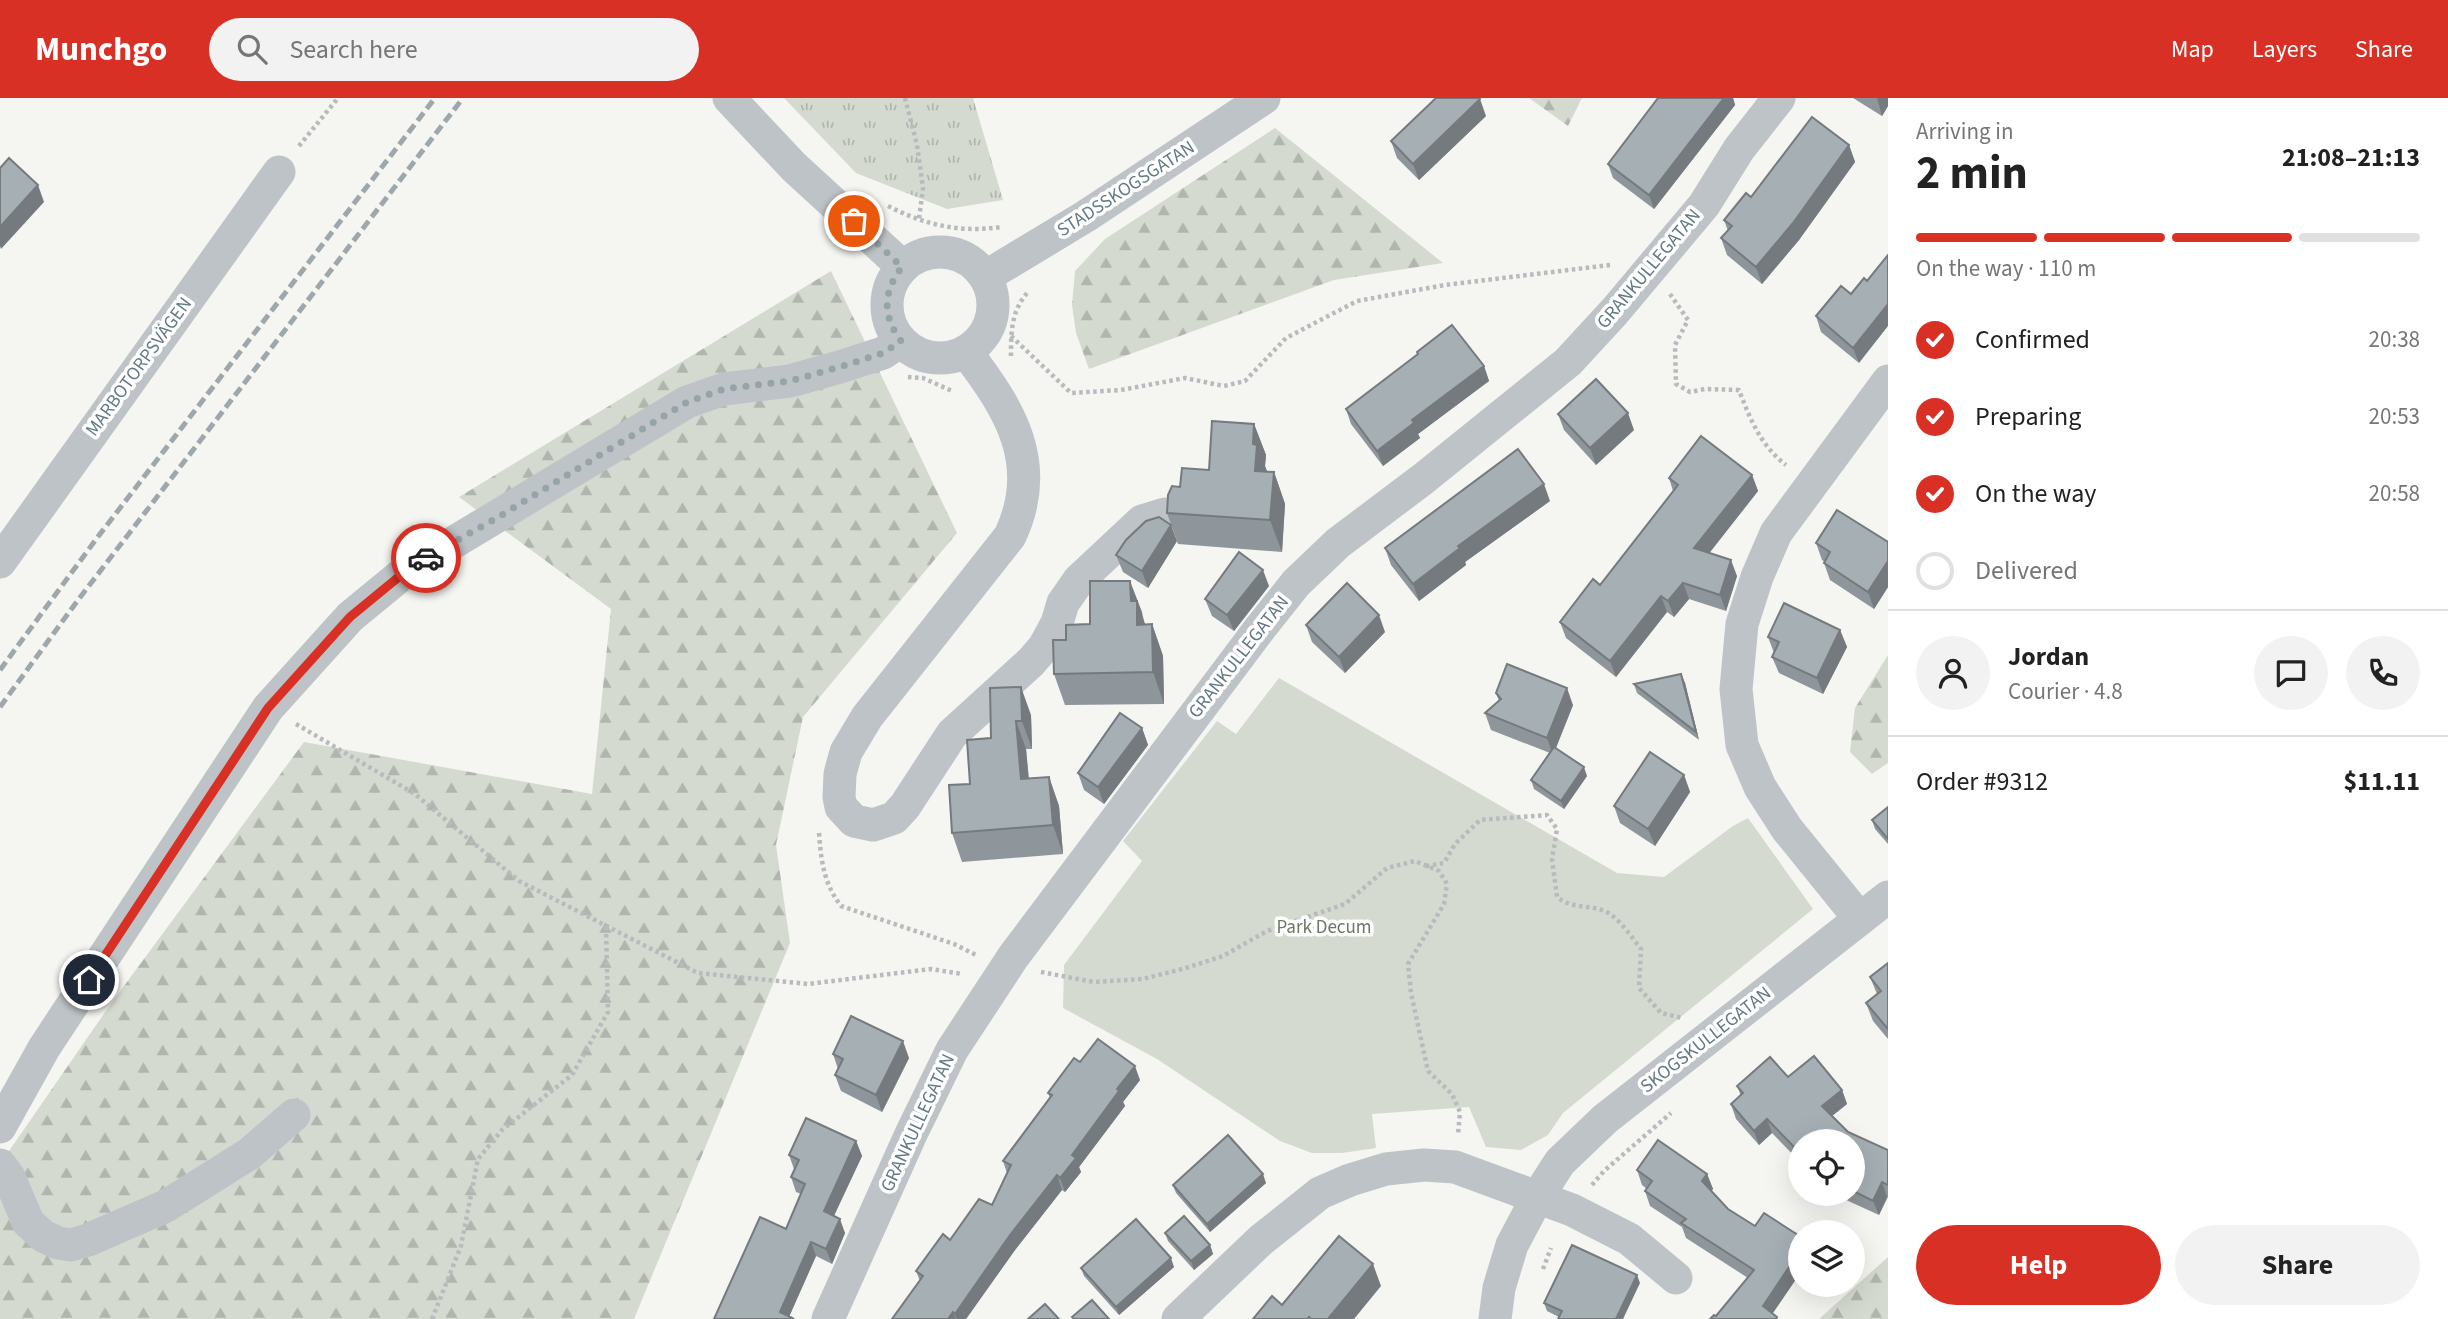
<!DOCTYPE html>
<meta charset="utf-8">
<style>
body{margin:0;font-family:"Source Sans 3",sans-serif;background:#f2f2f2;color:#222;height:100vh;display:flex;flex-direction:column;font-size:26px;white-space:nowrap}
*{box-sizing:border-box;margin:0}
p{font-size:23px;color:#767676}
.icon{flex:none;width:38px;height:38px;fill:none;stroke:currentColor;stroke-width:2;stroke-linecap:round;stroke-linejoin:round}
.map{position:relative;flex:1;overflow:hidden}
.side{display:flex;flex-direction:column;background:#fff;width:560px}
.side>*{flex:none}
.buttons{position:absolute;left:1788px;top:1031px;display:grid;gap:14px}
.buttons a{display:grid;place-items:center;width:77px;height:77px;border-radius:50%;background:#fff;box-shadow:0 7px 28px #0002;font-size:35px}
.pin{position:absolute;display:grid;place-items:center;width:60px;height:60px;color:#fff;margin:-30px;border:4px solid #fff;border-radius:50%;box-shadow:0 2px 7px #0007}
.courier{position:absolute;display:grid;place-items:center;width:70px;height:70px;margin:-35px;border:5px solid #d93025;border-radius:50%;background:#fff;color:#222;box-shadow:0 2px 9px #0007}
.summary em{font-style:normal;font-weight:700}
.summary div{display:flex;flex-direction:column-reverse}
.summary{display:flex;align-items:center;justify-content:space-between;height:119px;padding:0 28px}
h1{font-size:46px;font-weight:700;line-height:52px}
.bar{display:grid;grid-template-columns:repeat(4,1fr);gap:10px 7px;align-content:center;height:84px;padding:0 28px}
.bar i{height:9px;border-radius:5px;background:#e0e0e0}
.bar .active{background:#d93025}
.bar p{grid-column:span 4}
.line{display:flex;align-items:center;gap:18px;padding:0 28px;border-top:2px solid #e0e0e0}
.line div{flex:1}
.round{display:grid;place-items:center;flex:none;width:74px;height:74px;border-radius:37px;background:#f2f2f2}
ol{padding:0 28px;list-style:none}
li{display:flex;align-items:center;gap:21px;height:77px}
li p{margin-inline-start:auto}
li .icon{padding:7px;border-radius:50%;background:#d93025;color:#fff;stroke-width:4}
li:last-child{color:#767676}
li i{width:38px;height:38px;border:4px solid #e0e0e0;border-radius:50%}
.cta{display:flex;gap:14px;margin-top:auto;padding:14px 28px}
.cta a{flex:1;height:80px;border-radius:42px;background:#d93025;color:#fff;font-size:28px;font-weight:700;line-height:80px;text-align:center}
.cta a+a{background:#f2f2f2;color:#222}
header{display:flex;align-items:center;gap:42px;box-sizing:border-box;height:98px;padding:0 35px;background:#d93025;color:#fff}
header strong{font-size:33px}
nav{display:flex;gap:38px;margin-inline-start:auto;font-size:24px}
.search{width:490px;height:63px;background:#f2f2f2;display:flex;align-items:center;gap:18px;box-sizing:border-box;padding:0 24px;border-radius:38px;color:#767676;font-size:26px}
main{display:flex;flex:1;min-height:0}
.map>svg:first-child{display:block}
.grass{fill:url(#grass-tufts)}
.forest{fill:url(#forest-firs)}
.park{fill:#d5dad0}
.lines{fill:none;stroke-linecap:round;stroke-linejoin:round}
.path{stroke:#b7bbbd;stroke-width:4.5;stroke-dasharray:3.5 3.5;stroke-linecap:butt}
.minor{stroke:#bdc3c6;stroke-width:33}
.rail{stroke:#9ea7ac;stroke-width:5;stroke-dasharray:10 5;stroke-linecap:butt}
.wall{fill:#8e969b}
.shaded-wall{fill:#747a7e}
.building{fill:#a5afb4;stroke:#747a7e;stroke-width:2}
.done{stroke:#96a4aa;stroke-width:7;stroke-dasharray:0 12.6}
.route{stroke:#d93025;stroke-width:9}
.labels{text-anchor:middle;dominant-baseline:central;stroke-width:7;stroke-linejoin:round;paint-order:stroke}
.street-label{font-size:19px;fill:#637984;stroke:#fff}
.park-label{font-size:19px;fill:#6a7a62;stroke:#fff}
</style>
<header>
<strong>Munchgo</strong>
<div class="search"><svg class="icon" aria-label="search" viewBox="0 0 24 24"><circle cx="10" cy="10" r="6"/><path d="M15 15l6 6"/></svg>Search here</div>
<nav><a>Map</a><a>Layers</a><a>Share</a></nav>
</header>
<main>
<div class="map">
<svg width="1888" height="1221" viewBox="0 0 1888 1221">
<defs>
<pattern id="grass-tufts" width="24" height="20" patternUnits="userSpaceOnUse" patternTransform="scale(1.75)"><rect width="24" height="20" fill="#d5dad0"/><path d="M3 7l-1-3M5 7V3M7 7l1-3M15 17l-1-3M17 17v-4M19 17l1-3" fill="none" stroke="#b0b6ae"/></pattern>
<pattern id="forest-firs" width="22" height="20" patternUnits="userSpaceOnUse" patternTransform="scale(1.75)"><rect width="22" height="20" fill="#d5dad0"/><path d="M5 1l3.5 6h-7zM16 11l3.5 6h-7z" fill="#b0b6ae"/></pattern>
</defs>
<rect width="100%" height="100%" fill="#f5f5f1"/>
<path class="grass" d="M784,0H973L1003,102L947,111L856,75Z"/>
<g class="forest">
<path d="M1529,0H1582L1568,28Z"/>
<path d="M1275,30L1443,165L1334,182L1089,271L1076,235L1072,207L1075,173L1105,141Z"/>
<path d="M831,173L957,435L803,619L776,747L790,845L634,1221H0V1066L110,907L304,644L592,696L611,511L459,399Z"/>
<path d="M1888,557V665L1872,676L1850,654L1855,610Z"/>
<path d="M1888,1159V1221H1819Z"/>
</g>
<path class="park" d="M1279,580L1617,775L1664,779L1733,728L1748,720L1813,811L1563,1015L1548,1037L1521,1052L1486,1049L1469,1009L1372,1016L1376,1050L1342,1055H1312L1280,1043L1157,961L1063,910L1064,867L1142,763L1123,743L1217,623L1236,636Z"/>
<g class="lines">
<g class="path">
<path d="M905,0L917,47L923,90L919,121"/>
<path d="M299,48L338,0"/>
<path d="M888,108C925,127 960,135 1001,129"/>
<path d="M1670,196L1688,222L1675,247L1676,286L1690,294L1705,291L1739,292C1750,321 1761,348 1786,367"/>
<path d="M1011,238L1071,295L1121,292L1185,280L1224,288L1245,283L1286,240L1357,203L1445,187L1610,167"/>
<path d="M1011,258C1011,234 1011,213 1028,194"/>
<path d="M908,279L923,280L952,293"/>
<path d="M296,626L415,696L519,783L698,875L808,886L931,871L962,876"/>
<path d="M819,735C821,763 824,786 841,808L954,846L976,857"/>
<path d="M1426,768L1444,765L1455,746L1480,722L1547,717L1557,731L1552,761L1557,799C1575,813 1593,805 1610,816C1622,824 1632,840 1641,851L1639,890L1661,915L1682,920"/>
<path d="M1041,874L1094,884L1143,881L1186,870L1223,858L1267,833L1345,806L1387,770L1415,763L1439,773L1447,786L1444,806L1408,866L1411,895L1428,973L1452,996L1460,1014L1458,1037"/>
<path d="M1592,1087L1604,1073L1671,1015"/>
<path d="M1543,1171L1551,1150"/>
<path d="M432,1221L461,1148L478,1061L502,1032L572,977L608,914L606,827"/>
</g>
<g class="minor">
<path d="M729,0L794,69L903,169"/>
<circle cx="940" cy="207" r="53"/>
<path d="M985,179L1086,118L1264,0"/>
<path d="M966,254C1010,311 1044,366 1010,438L867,619L846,654L840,676L839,699L841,709L854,723L873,727L894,720L905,708L952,636L1031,564L1044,549L1057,525L1063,505L1079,482L1142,423L1165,416"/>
<path d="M0,464L279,74"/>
<path d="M1860,821L1787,731L1760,689L1742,647L1736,591L1742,526L1757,479L1776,435L1888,283"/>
<path d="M0,1029L44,950L268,610L350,519L406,473L687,304L724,291L790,283L843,268L883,255L901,243"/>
<path d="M0,1067L9,1079L28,1124L43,1138L58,1145L71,1147L88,1142L166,1108L249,1056L294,1017"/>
<path d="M828,1221L911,1036L952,952L1013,859L1261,529L1296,485L1338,445L1423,381L1568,264L1615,213L1704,107L1739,51L1779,0"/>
<path d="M1178,1221L1261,1142L1320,1095L1350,1082L1386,1071L1424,1067L1455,1069L1572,1112L1629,1141L1676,1180"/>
<path d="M1495,1221L1499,1190L1512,1147L1538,1098L1560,1064L1605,1021L1888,799"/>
</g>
<g class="rail">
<path d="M0,572L97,440L435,0"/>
<path d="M0,609L78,502L463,0"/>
</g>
</g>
<g class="wall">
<path d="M1658,0H1733L1735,7L1654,111L1613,80L1608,66Z"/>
<path d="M1853,0H1888V8L1882,18Z"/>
<path d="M1486,18L1419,82L1397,60L1391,43Z"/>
<path d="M1849,47L1855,64L1799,142L1762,186L1727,157L1721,140L1728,133L1724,122L1751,99Z"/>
<path d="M1841,188L1859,265L1821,234L1816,218Z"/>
<path d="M1417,254L1484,268L1489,283L1418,336L1420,340L1383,368L1351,326L1346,311L1417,257Z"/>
<path d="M1558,316L1634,332L1596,367L1564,332Z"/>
<path d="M1254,326L1266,357L1265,368L1267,374H1274L1285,406L1282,454L1178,446L1167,415L1180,389L1209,372Z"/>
<path d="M1752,377L1758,393L1709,455L1737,478L1726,513L1689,501L1674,519L1667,514L1616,579L1566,540L1560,524L1600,487L1673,393L1669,380Z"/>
<path d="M1550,403L1465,464L1466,467L1419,503L1391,467L1385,450Z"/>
<path d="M1177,443L1148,490L1123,474L1116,457Z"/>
<path d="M1888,444V489L1874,511L1830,482L1824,465L1825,464L1822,462L1816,445Z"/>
<path d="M1269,488L1234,533L1212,518L1205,501Z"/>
<path d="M1142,514L1145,527L1152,526L1163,558L1164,606L1065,607L1054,576L1066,542L1090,526Z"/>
<path d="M1306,527L1385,534L1345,575L1312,544Z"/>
<path d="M1840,532L1847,549L1823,596L1779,575L1772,559L1774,555L1768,539Z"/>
<path d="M1681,576L1685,585L1699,642L1637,595L1634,586Z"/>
<path d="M990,590L1031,617L1032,651H1026L1029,681L1049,679L1059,708L1063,756L962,764L952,735L970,686L991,640Z"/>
<path d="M1496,595L1573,607L1556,650L1587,678L1564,711L1534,691L1531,682L1550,655L1491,632L1485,615L1499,603Z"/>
<path d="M1142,630L1148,647L1104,706L1084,692L1078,675Z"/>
<path d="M1684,677L1690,694L1655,748L1620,725L1614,708Z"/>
<path d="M1888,709V746L1875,731L1872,722Z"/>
<path d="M1888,865V941L1873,923L1866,905L1877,896L1870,879Z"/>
<path d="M833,956L909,960L882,1014L841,993L835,977L838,971Z"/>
<path d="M1080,964L1140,982L1123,1004L1125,1008L1079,1069L1081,1074L1065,1094L1062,1092L1015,1152L966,1221H892L920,1183L916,1173L950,1142L992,1107L1007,1075L1003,1063L1050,1000L1048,995Z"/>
<path d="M1788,979L1842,992L1847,1006L1832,1018L1848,1034L1888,1052V1099L1879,1117L1833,1096H1853V1043H1801V1065L1772,1035L1759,1047L1736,1021L1731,1006L1741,998L1737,988Z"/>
<path d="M856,1043L862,1058L834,1118L845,1135L832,1166L816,1158L789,1219L714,1221L786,1131L801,1096L796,1094L791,1079L794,1071L789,1057Z"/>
<path d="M1637,1072L1707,1076L1713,1091L1711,1093L1728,1111L1773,1216L1778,1221H1710L1716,1218L1748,1180L1686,1140L1682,1129L1650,1108L1645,1093L1647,1091L1642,1087Z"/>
<path d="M1266,1085L1210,1134L1176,1095L1173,1087Z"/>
<path d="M1165,1135L1210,1147L1213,1156L1194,1172L1168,1143Z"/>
<path d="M1174,1169L1119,1217L1084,1178L1081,1170Z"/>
<path d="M1640,1185L1559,1219L1547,1213L1544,1205Z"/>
</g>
<g class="shaded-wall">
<path d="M1724,0H1733L1735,7L1654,111L1649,97Z"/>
<path d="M1877,0H1888V8L1882,18Z"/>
<path d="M1480,1L1486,18L1419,82L1413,66Z"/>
<path d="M1849,47L1855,64L1799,142L1762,186L1756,169Z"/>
<path d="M38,87L44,104L1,151L0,148V129Z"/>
<path d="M1888,206V228L1859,265L1853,250Z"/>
<path d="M1484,268L1489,283L1418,336L1420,340L1383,368L1377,353L1412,322Z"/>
<path d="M1628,315L1634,332L1596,367L1590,350Z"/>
<path d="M1254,326L1266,357L1265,368L1269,378L1255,373L1253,346Z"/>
<path d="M1274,374L1285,406L1282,454L1270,422Z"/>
<path d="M1752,377L1758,393L1700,467L1694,450Z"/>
<path d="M1544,386L1550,403L1465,464L1466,467L1419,503L1413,486L1458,448Z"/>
<path d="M1171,427L1177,443L1148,490L1142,473Z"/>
<path d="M1731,462L1737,478L1726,513L1720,497Z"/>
<path d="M1888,463V489L1874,511L1868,494Z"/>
<path d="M1263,472L1269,488L1234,533L1227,517Z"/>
<path d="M1130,483L1142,514V518L1148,534L1137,527L1131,503Z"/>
<path d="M1683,485L1689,501L1674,519L1668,503Z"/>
<path d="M1661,498L1667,514L1616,579L1610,563Z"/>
<path d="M1379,517L1385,534L1345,575L1339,559Z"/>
<path d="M1152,526L1163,558L1164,606L1153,574Z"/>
<path d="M1840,532L1847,549L1823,596L1817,580Z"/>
<path d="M1681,576L1685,585L1699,642L1696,634Z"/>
<path d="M1021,589L1031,617L1032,651L1022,623Z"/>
<path d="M1567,590L1573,607L1553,657L1547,640Z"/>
<path d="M1016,623L1026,651L1031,710L1021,681Z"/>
<path d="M1142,630L1148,647L1104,706L1098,689Z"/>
<path d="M1584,669L1587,678L1564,711L1561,703Z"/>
<path d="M1684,677L1690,694L1655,748L1648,731Z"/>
<path d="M1049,679L1059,708L1063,756L1053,727Z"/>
<path d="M903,943L909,960L882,1014L876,997Z"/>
<path d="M1135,968L1140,982L1123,1004L1125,1008L1079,1069L1081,1074L1065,1094L1060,1080L1072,1057L1117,991Z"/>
<path d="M1842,992L1847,1006L1827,1022L1822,1008Z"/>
<path d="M1767,1021L1772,1035L1759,1047L1754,1033Z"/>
<path d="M856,1043L862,1058L829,1128L824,1113Z"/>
<path d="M1263,1076L1266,1085L1210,1134L1207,1126Z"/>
<path d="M1707,1076L1713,1091L1708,1098L1702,1083Z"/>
<path d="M1057,1077L1062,1092L1015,1152L966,1221H957L955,1216L1010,1137Z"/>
<path d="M1882,1084L1887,1099L1879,1117L1873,1103Z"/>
<path d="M840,1121L845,1135L832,1166L826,1151Z"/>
<path d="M811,1144L816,1158L788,1221L780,1214Z"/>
<path d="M1210,1147L1213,1156L1194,1172L1191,1163Z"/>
<path d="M1801,1151V1174L1769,1221L1763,1208Z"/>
<path d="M1171,1160L1174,1169L1119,1217L1116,1209Z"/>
<path d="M1373,1166L1381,1188L1354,1221H1328Z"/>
<path d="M1637,1177L1640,1185L1623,1221H1616Z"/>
<path d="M953,1214L956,1221H948Z"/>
</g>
<g class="building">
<path d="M1436,0H1479L1480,1L1413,66L1391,43Z"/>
<path d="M1658,0H1724L1649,97L1608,66Z"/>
<path d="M1812,19L1849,47L1793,125L1756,169L1721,140L1732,128L1724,122L1746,95L1751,99Z"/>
<path d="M9,60L38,87L0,129V70Z"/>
<path d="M1888,157V206L1853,250L1816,218L1841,188L1851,196L1864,180L1867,183Z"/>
<path d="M1452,227L1484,268L1412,322L1414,325L1377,353L1346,311L1418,256L1417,254Z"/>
<path d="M1596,281L1628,315L1590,350L1558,316Z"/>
<path d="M1212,323L1254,326L1253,346L1257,347L1255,373L1274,374L1270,422L1167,415L1168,397L1172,388L1180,389L1182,370L1209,372Z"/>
<path d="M1701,338L1752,377L1694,450L1731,462L1720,497L1683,485L1668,503L1661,498L1610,563L1560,524L1593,481L1600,487L1678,387L1669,380Z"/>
<path d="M1518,351L1544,386L1458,448L1460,450L1413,486L1385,450Z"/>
<path d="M1837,412L1888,444V463L1868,494L1824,465L1830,454L1816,445Z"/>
<path d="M1159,419L1171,427L1142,473L1116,457L1126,442L1146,423Z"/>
<path d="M1239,454L1263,472L1227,517L1205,501Z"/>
<path d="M1090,483H1130L1131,503H1137V527L1152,526L1153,574L1054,576L1053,542H1066V527L1090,526Z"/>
<path d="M1347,485L1379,517L1339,559L1306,527Z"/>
<path d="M1784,505L1840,532L1817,580L1772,559L1779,544L1768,539Z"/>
<path d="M1507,566L1567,590L1547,640L1485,615L1501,601L1496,595Z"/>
<path d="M1681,576L1696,634L1634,586Z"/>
<path d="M1021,589L1022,623H1016L1021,681L1049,679L1053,727L952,735L949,687L970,686L967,642L991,640L990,590Z"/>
<path d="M1120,615L1142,630L1098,689L1078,675Z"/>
<path d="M1554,649L1584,669L1561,703L1531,682Z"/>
<path d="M1650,654L1684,677L1648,731L1614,708Z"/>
<path d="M1888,709V741L1872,722Z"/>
<path d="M1888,865V931L1866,905L1881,893L1870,879Z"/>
<path d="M851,918L903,943L876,997L835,977L843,961L833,956Z"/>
<path d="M1098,941L1135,968L1117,991L1119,993L1072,1057L1076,1060L1060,1080L1057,1077L1010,1137L955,1216L953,1214L948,1221H892L923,1178L916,1173L943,1136L950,1142L979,1101L992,1107L1011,1067L1003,1063L1052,997L1048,995L1074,960L1080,964Z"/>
<path d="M1814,958L1842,992L1822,1008L1848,1034L1888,1052V1087L1882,1084L1873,1103L1853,1093V1043H1801V1056L1767,1021L1754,1033L1731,1006L1743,995L1737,988L1770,959L1788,979Z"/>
<path d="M806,1020L856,1043L824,1113L840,1121L826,1151L811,1144L780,1214L794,1221H714L760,1119L786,1131L805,1086L791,1079L799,1062L789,1057Z"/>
<path d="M1228,1037L1263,1076L1207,1126L1173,1087Z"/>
<path d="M1658,1042L1707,1076L1702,1083L1728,1111L1755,1128L1764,1115L1801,1139V1151L1763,1208L1777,1219L1776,1221H1710L1714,1217L1716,1218L1754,1172L1681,1125L1686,1121L1645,1093L1652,1083L1637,1072Z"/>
<path d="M1184,1118L1210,1147L1191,1163L1165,1135Z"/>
<path d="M1136,1121L1171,1160L1116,1209L1081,1170Z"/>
<path d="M1339,1138L1373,1166L1328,1221H1311L1309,1219L1307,1221H1253L1272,1198L1282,1207Z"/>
<path d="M1572,1147L1637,1177L1616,1221H1558L1562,1213L1544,1205Z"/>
<path d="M1092,1202L1109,1221H1074L1072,1219Z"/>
<path d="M1045,1206L1059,1221H1028Z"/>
</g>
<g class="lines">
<path class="done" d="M426,460L500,418L687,304L724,291L790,283L843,268L883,255L901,243C882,218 883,193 902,169L854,123"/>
<path class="route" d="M89,882L268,610L350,519L406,473L426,460"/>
</g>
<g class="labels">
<g class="street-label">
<text transform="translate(1126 91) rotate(-33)">STADSSKOGSGATAN</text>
<text transform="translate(1649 171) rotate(-50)">GRANKULLEGATAN</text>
<text transform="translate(139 269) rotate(-54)">MARBOTORPSVÄGEN</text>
<text transform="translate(1239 559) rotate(-52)">GRANKULLEGATAN</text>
<text transform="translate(1706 942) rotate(-38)">SKOGSKULLEGATAN</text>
<text transform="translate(918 1025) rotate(-65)">GRANKULLEGATAN</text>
</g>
<g class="park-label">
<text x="1324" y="829">Park Decum</text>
</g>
</g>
</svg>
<div class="buttons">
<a><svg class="icon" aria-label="locate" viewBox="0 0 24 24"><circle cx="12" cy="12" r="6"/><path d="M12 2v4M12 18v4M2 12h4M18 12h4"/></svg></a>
<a><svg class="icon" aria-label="layers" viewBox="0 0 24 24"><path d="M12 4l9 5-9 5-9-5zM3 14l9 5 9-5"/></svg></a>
</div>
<div class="pin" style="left:854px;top:123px;background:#ea580c"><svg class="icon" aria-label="bag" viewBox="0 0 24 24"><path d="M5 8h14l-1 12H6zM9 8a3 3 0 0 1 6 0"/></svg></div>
<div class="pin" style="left:89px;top:882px;background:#1f2937"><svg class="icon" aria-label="home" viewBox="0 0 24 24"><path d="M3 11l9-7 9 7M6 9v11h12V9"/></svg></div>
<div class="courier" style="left:426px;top:460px"><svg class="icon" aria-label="car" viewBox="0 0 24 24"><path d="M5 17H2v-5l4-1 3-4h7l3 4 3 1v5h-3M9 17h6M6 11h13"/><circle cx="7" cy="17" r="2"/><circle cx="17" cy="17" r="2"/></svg></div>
</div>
<section class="side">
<div class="summary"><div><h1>2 min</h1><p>Arriving in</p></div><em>21:08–21:13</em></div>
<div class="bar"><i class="active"></i><i class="active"></i><i class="active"></i><i></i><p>On the way · 110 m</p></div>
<ol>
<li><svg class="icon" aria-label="check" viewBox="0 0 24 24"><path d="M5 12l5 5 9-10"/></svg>Confirmed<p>20:38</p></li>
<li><svg class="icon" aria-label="check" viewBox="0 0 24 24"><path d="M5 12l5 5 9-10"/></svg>Preparing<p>20:53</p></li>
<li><svg class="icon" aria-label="check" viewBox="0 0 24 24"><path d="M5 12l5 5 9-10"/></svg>On the way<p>20:58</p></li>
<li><i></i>Delivered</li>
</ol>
<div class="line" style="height:126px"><a class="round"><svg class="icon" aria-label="person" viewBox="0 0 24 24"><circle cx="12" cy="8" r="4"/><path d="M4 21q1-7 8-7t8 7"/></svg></a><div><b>Jordan</b><p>Courier · 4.8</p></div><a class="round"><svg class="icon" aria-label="chat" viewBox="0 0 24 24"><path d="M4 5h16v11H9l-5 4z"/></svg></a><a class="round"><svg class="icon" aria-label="phone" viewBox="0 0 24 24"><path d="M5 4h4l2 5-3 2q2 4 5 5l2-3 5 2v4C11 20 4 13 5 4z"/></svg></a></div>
<div class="line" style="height:91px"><div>Order #9312</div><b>$11.11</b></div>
<div class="cta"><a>Help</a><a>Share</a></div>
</section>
</main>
